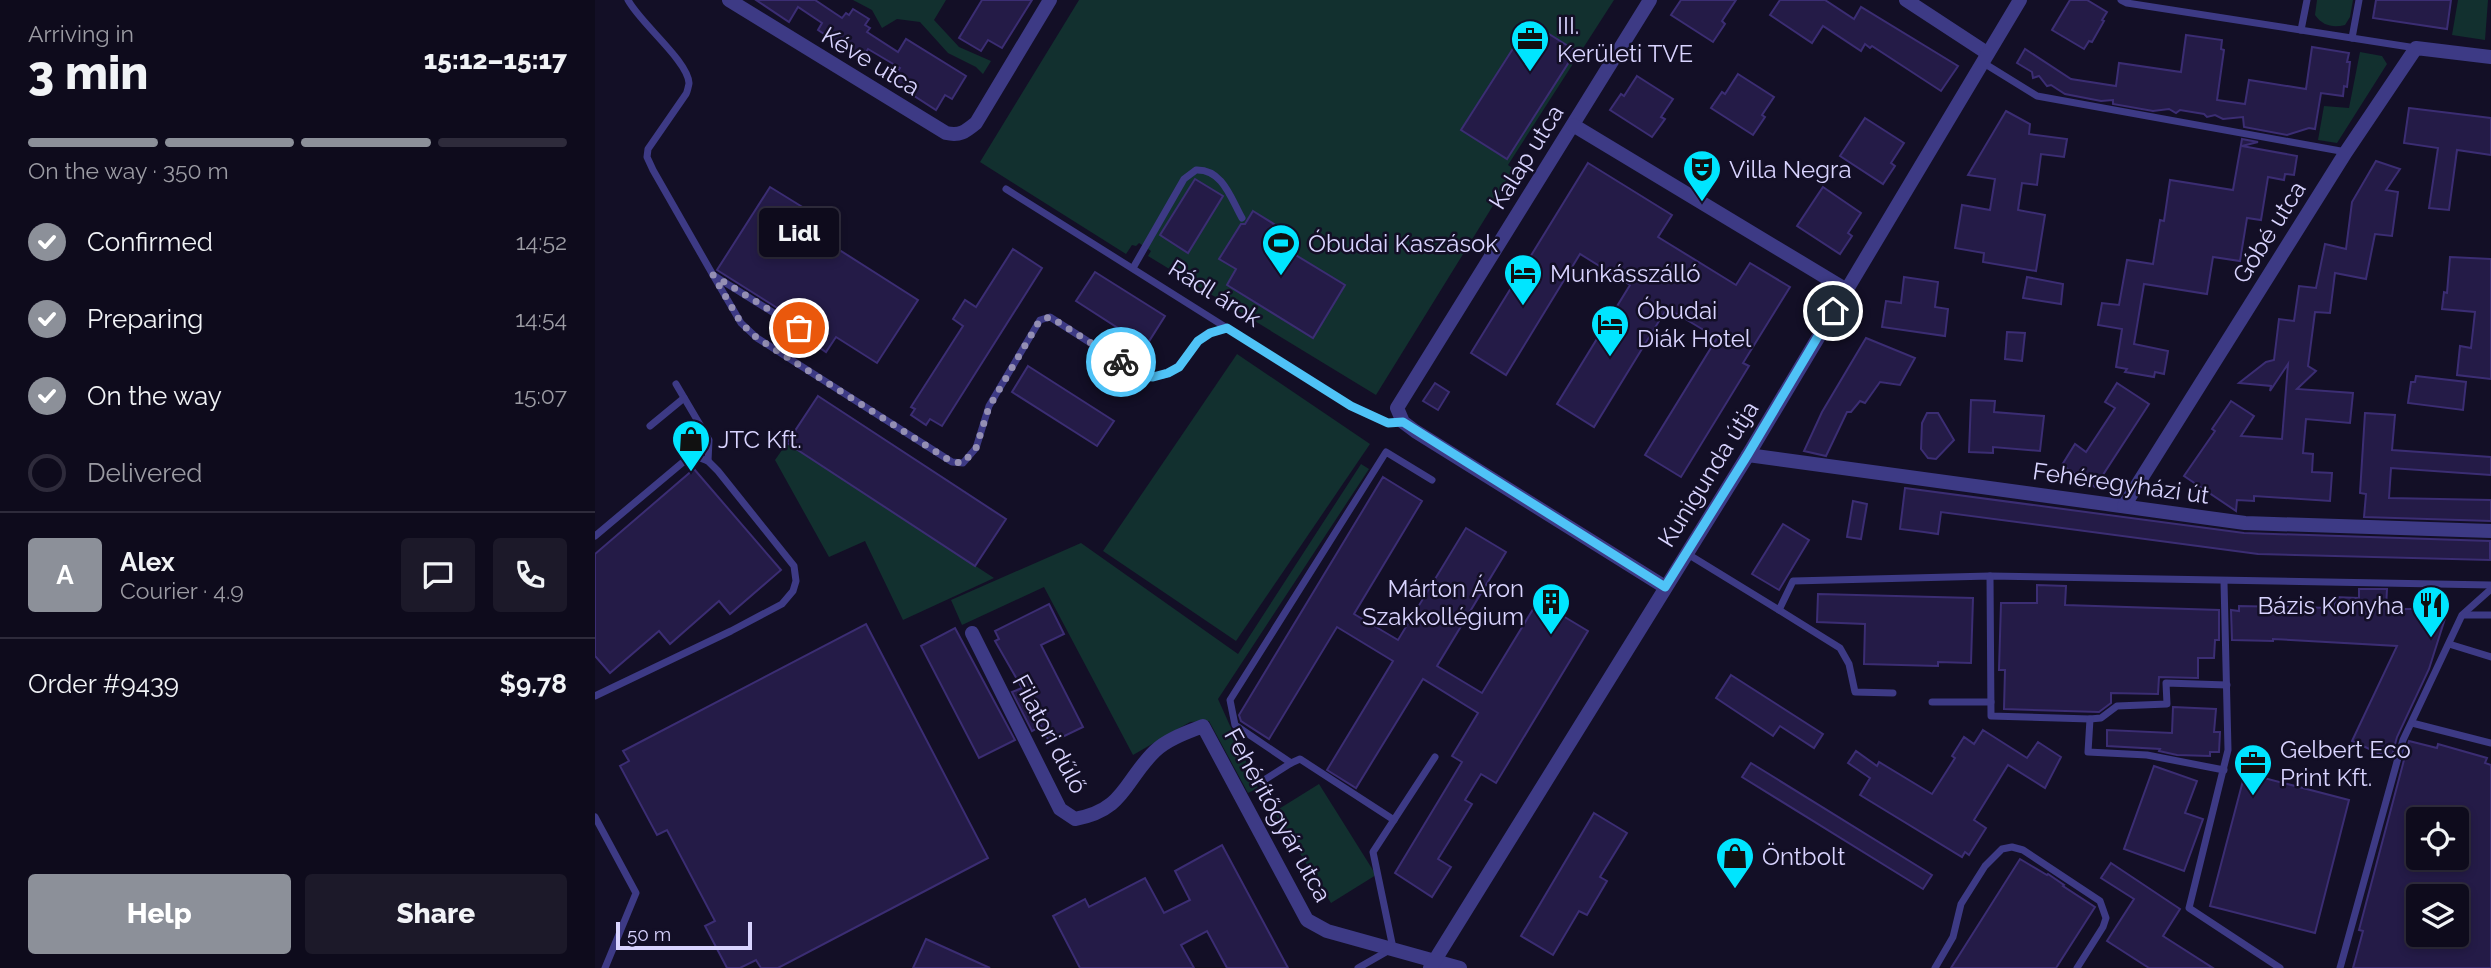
<!DOCTYPE html>
<meta charset="utf-8">
<style>
body{margin:0;font-family:Raleway,sans-serif;background:#1c1929;color:#f1f3f6;height:100vh;display:flex;flex-direction:column;font-size:26px;white-space:nowrap}
*{box-sizing:border-box;margin:0}
p{font-size:23px;color:#9b9ba3}
.icon{flex:none;width:38px;height:38px;fill:none;stroke:currentColor;stroke-width:2;stroke-linecap:round;stroke-linejoin:round}
.map{position:relative;flex:1;overflow:hidden}
.details{display:flex;flex-direction:column;background:#0e0b1c;width:595px}
.details>*{flex:none}
.fabs{position:absolute;left:1811px;top:807px;display:grid;gap:14px}
.fabs a{display:grid;place-items:center;width:63px;height:63px;border-radius:7px;background:#0e0b1c;box-shadow:0 4px 10px #0003,0 0 0 2px #2e2b3b;font-size:35px}
.scale{position:absolute;left:21px;bottom:18px;width:136px;box-sizing:border-box;padding-left:7px;border:4px solid #d9d4ff;border-top:0;font-size:19px;line-height:24px;white-space:nowrap;color:#d9d4ff;-webkit-text-stroke:5px #130f26;paint-order:stroke}
.pin{position:absolute;display:grid;place-items:center;width:60px;height:60px;color:#fff;margin:-30px;border:4px solid #fff;border-radius:50%;box-shadow:0 2px 7px #0007}
.courier{position:absolute;display:grid;place-items:center;width:70px;height:70px;margin:-35px;border:5px solid #4fc3f7;border-radius:50%;background:#fff;color:#222;box-shadow:0 2px 9px #0007}
.bubble{position:absolute;height:49px;border-radius:7px;background:#0e0b1c;box-shadow:0 4px 10px #0003,0 0 0 2px #2e2b3b;font-size:23px;font-weight:800;line-height:49px;text-align:center}
.head em{font-style:normal;font-weight:800}
.head div{display:flex;flex-direction:column-reverse}
.head{display:flex;align-items:center;justify-content:space-between;height:119px;padding:0 28px}
h1{font-size:46px;font-weight:800;line-height:52px}
.bar{display:grid;grid-template-columns:repeat(4,1fr);gap:10px 7px;align-content:center;height:84px;padding:0 28px}
.bar i{height:9px;border-radius:5px;background:#2e2b3b}
.bar .on{background:#8c9099}
.bar p{grid-column:span 4}
.line{display:flex;align-items:center;gap:18px;padding:0 28px;border-top:2px solid #2e2b3b}
.line div{flex:1}
.round{display:grid;place-items:center;flex:none;width:74px;height:74px;border-radius:7px;background:#1c1929}
ol{padding:0 28px;list-style:none}
li{display:flex;align-items:center;gap:21px;height:77px}
li p{margin-inline-start:auto}
li .icon{padding:7px;border-radius:50%;background:#8c9099;color:#fff;stroke-width:4}
li:last-child{color:#9b9ba3}
li i{width:38px;height:38px;border:4px solid #2e2b3b;border-radius:50%}
.button{display:flex;gap:14px;margin-top:auto;padding:14px 28px}
.button a{flex:1;height:80px;border-radius:7px;background:#8c9099;color:#fff;font-size:28px;font-weight:800;line-height:80px;text-align:center}
.button a+a{background:#1c1929;color:#f1f3f6}
main{display:flex;flex:1;min-height:0}
.map>svg:first-child{display:block}
.green{fill:#12302f}
.building{fill:#241b47;stroke:#3b2d73;stroke-width:2;fill-rule:evenodd}
.lines{fill:none;stroke-linecap:round;stroke-linejoin:round}
.service{stroke:#3d3a85;stroke-width:7}
.minor{stroke:#3d3a85;stroke-width:14}
.done{stroke:#948fb3;stroke-width:7;stroke-dasharray:0 12.6}
.route{stroke:#4fc3f7;stroke-width:9}
.labels{text-anchor:middle;dominant-baseline:central;stroke-width:5;stroke-linejoin:round;paint-order:stroke}
.poi-label{font-size:24px;fill:#d9d4ff;stroke:#130f26;text-anchor:start}
.street-label{font-size:24px;fill:#d9d4ff;stroke:#130f26}
</style>
<main>
<section class="details">
<div class="head"><div><h1>3 min</h1><p>Arriving in</p></div><em>15:12–15:17</em></div>
<div class="bar"><i class="on"></i><i class="on"></i><i class="on"></i><i></i><p>On the way · 350 m</p></div>
<ol>
<li><svg class="icon" aria-label="check" viewBox="0 0 24 24"><path d="M5 12l5 5 9-10"/></svg>Confirmed<p>14:52</p></li>
<li><svg class="icon" aria-label="check" viewBox="0 0 24 24"><path d="M5 12l5 5 9-10"/></svg>Preparing<p>14:54</p></li>
<li><svg class="icon" aria-label="check" viewBox="0 0 24 24"><path d="M5 12l5 5 9-10"/></svg>On the way<p>15:07</p></li>
<li><i></i>Delivered</li>
</ol>
<div class="line" style="height:126px"><b class="round" style="background:#8c9099;color:#fff">A</b><div><b>Alex</b><p>Courier · 4.9</p></div><a class="round"><svg class="icon" aria-label="chat" viewBox="0 0 24 24"><path d="M4 5h16v11H9l-5 4z"/></svg></a><a class="round"><svg class="icon" aria-label="phone" viewBox="0 0 24 24"><path d="M5 4h4l2 5-3 2q2 4 5 5l2-3 5 2v4C11 20 4 13 5 4z"/></svg></a></div>
<div class="line" style="height:91px"><div>Order #9439</div><b>$9.78</b></div>
<div class="button"><a>Help</a><a>Share</a></div>
</section>
<div class="map">
<svg width="1896" height="968" viewBox="0 0 1896 968">
<rect width="100%" height="100%" fill="#130f26"/>
<g class="green">
<path d="M258,0H351L339,20L364,47L396,61L388,74L381,67L353,53L325,22L302,19L287,28L277,10Z"/>
<path d="M484,0H1019L913,165L920,170L781,395L553,256L556,251L544,243L541,246L537,245L531,254L385,162Z"/>
<path d="M1722,0H1758L1755,17L1750,25C1738,28 1728,26 1720,15Z"/>
<path d="M1863,0H1893L1890,40L1857,35Z"/>
<path d="M1765,52L1787,56L1792,64L1742,143L1723,140L1729,106L1754,108Z"/>
<path d="M642,354L775,444L641,641L508,551Z"/>
<path d="M192,443L399,578L308,620L270,541L234,557L180,460Z"/>
<path d="M766,464L774,469L623,699L663,788L653,793L614,721L595,722L538,755L449,587L367,625L356,600L486,543L643,654Z"/>
<path d="M724,784L781,875L736,903L679,812Z"/>
</g>
<g class="building">
<path d="M161,0H220L247,18L251,13L254,15L258,9L274,19L270,25L275,28L272,32L303,52L311,39L371,76L357,99L350,95L341,110L296,81L305,68L273,49L267,59L223,30L227,23L203,7L194,22Z"/>
<path d="M387,0H437L407,48L393,40L386,51L364,38Z"/>
<path d="M1086,0H1141L1127,21L1130,24L1118,42L1076,15Z"/>
<path d="M1185,0H1230L1259,19L1266,7L1363,66L1346,91L1277,46L1275,48L1270,44L1266,51L1228,26L1217,43L1175,15Z"/>
<path d="M1475,0H1492L1512,12L1507,20L1509,21L1497,42L1494,41L1489,49L1457,30Z"/>
<path d="M1781,0H1856L1852,29L1778,18Z"/>
<path d="M935,22L981,51L912,159L866,130Z"/>
<path d="M1591,35L1627,40L1626,49L1629,50L1622,100L1650,104L1654,80L1711,89L1717,47L1754,53L1752,62H1755L1752,87L1749,86L1748,96L1726,93L1720,129L1714,128L1692,135L1649,127L1648,117L1628,119L1620,115L1612,117L1609,114L1585,110L1581,113L1574,109L1558,111L1518,104V100L1506,101L1470,94L1456,85L1452,86L1444,76L1438,78L1437,72L1422,63L1430,49L1476,79L1521,86L1524,63L1586,72Z"/>
<path d="M1143,74L1179,97L1167,115L1170,117L1158,135L1116,108L1127,92L1130,94Z"/>
<path d="M1042,76L1078,99L1066,117L1070,119L1057,137L1015,110L1026,94L1029,96Z"/>
<path d="M1814,108L1896,118V155L1862,150L1854,210L1834,208L1843,148L1809,143Z"/>
<path d="M1411,111L1435,124L1434,134L1472,139L1469,157L1446,154L1442,185L1427,183L1423,210L1450,215L1441,271L1388,262L1389,253L1360,248L1367,205L1395,210L1400,179L1373,175Z"/>
<path d="M1270,118L1309,143L1296,163L1300,166L1288,184L1245,156Z"/>
<path d="M1647,139L1663,142L1647,146L1702,156L1699,175L1690,174L1689,180L1673,177L1666,220L1652,218L1645,261L1618,257L1612,294L1549,284L1539,344L1573,351L1569,374L1560,372L1559,377L1530,372L1532,369L1521,367L1527,329L1503,325L1507,303L1524,305L1532,260L1558,264L1565,220L1569,221L1575,180L1638,190Z"/>
<path d="M1781,161L1805,169L1791,190L1803,192L1797,236L1780,234L1771,279L1740,273L1735,313L1720,312L1713,366L1721,371L1702,389L1758,393L1755,423L1711,419L1708,453L1718,454L1717,472L1737,473L1735,501L1659,496V501L1642,500L1641,511L1589,476L1620,431L1617,429L1636,401L1659,416L1646,436L1687,439L1693,364L1675,391L1676,386L1644,383L1671,362L1679,360L1684,319L1699,321L1704,286L1721,288L1730,244L1751,249L1757,202Z"/>
<path d="M993,163L1077,215L1063,237L1141,285L1155,263L1195,287L1148,363L1154,366L1086,477L1050,455L1122,338L1072,308L999,427L962,404L1035,285L985,254L911,375L876,353Z"/>
<path d="M600,179L628,196L593,253L565,235Z"/>
<path d="M175,187L222,216L213,230L323,300L282,363L241,337L231,352L204,334L209,329L206,323L122,270Z"/>
<path d="M1228,187L1266,213L1253,233L1257,236L1245,254L1202,226Z"/>
<path d="M658,211L679,224L671,237L750,285L718,338L632,285L641,269L624,259L646,224H650Z"/>
<path d="M418,249L447,268L347,426L335,419L331,425L316,415L320,409L316,407L368,326L358,319L370,300L381,307Z"/>
<path d="M1855,257L1896,259V379L1862,375L1865,346L1876,348L1880,312L1847,309L1849,292L1852,293Z"/>
<path d="M500,272L570,316L551,346L481,301Z"/>
<path d="M1309,277L1343,282L1340,307L1353,309L1350,336L1287,327L1291,301L1306,303Z"/>
<path d="M1432,277L1468,284L1466,304L1428,298Z"/>
<path d="M1412,332L1430,333L1427,361L1410,359Z"/>
<path d="M1271,338L1320,358L1305,385L1285,382L1270,403L1265,401L1256,412H1252L1231,456L1209,451L1227,412Z"/>
<path d="M433,366L519,421L502,446L417,392Z"/>
<path d="M1821,376L1871,382L1868,410L1813,403L1816,382H1820Z"/>
<path d="M840,383L854,392L843,410L828,401Z"/>
<path d="M1522,383L1554,404L1500,487L1467,465L1480,444L1491,452L1520,408L1510,402Z"/>
<path d="M223,396L411,519L380,566L192,443Z"/>
<path d="M1376,400L1400,401L1399,412L1449,416L1445,451L1398,447V453L1374,452Z"/>
<path d="M1332,413H1343L1359,440L1341,459L1333,458L1326,449L1327,423Z"/>
<path d="M1770,413L1800,415L1797,450L1896,457V475L1796,468L1794,498L1896,500V521L1769,517L1771,494L1765,493Z"/>
<path d="M99,469L186,570L135,614L124,601L75,644L64,631L15,673L0,656V554Z"/>
<path d="M788,477L827,501L759,614L803,640L871,528L911,552L842,666L887,693L943,601L993,631L901,783L886,774L870,800L877,804L843,859L856,867L837,897L800,873L867,762L857,756L883,713L828,679L761,788L732,770L798,661L742,627L674,739L646,721L644,715Z"/>
<path d="M1310,488L1649,533L1895,541V560L1663,554L1346,512L1343,534L1329,532L1305,529Z"/>
<path d="M1258,501L1272,504L1266,539L1252,537Z"/>
<path d="M1188,524L1214,540L1184,590L1157,574Z"/>
<path d="M1442,585L1471,586L1470,605L1624,610V640H1620L1619,658H1603V678L1564,677L1563,694L1516,693V703L1504,712L1409,709L1410,670H1404L1406,603H1442Z"/>
<path d="M1764,589H1792L1791,609H1853L1834,669L1802,737L1796,759L1757,741L1802,646L1678,639V641L1637,640L1636,610L1644,611V606L1740,608V597L1764,598Z"/>
<path d="M1223,594L1378,598L1376,663L1343,662V666L1269,664L1270,624L1222,622Z"/>
<path d="M454,604L469,634L446,645L488,727L455,743L446,726L437,731L417,692L427,688L400,641L404,639L400,631Z"/>
<path d="M271,624L393,858L183,968H166L161,960L145,968H132L110,926L120,921L72,830L62,835L25,766L34,761L28,751Z"/>
<path d="M360,628L420,740L384,758L326,646Z"/>
<path d="M1136,675L1228,734L1219,748L1185,726L1178,736L1121,698Z"/>
<path d="M1578,707L1621,709L1619,732H1625L1624,752H1615V756L1582,755L1564,751L1565,749L1512,746V730L1577,733Z"/>
<path d="M1388,730L1432,758L1443,742L1466,757L1450,788L1413,765L1379,820L1391,828L1374,855L1370,852L1367,857L1265,795L1275,778L1253,763L1261,751L1282,766L1284,762L1337,794L1360,758L1357,756L1369,737L1379,744Z"/>
<path d="M1814,741L1842,748L1843,744L1892,758L1890,763L1896,765V968H1758L1768,931L1764,930ZM1824,819H1862V858H1824ZM1824,896H1862V934H1824Z"/>
<path d="M1156,763L1337,875L1328,889L1147,777Z"/>
<path d="M1559,766L1602,781L1590,813L1608,819L1589,871L1529,849Z"/>
<path d="M1650,773L1754,800L1720,933L1615,906Z"/>
<path d="M999,813L1032,833L1005,877L1012,881L992,915L984,911L958,955L926,936Z"/>
<path d="M627,845L693,968H632L612,931L586,945L599,968H485L458,916L490,899L494,907L550,878L569,913L595,900L580,871Z"/>
<path d="M1425,859L1452,875L1453,874L1469,885L1468,886L1500,907L1461,968H1356Z"/>
<path d="M1516,863L1585,909L1568,936L1618,968H1554L1512,941L1539,899L1506,878Z"/>
<path d="M331,939L395,968H318Z"/>
</g>
<g class="lines">
<g class="service">
<path d="M33,0C45,23 93,61 94,83C94,84 92,93 91,94L53,149L52,157L58,170L118,275L203,328"/>
<path d="M1526,0L1532,3L1821,48"/>
<path d="M1706,30L1712,0"/>
<path d="M1757,38L1764,0"/>
<path d="M1387,62L1442,96L1751,152"/>
<path d="M411,189L756,406L793,423L808,422"/>
<path d="M538,268L589,179L601,170C628,169 636,199 647,218"/>
<path d="M118,275L146,323L162,338L357,462L368,463L381,448L394,406L445,320L455,317L547,376C583,379 582,365 602,343C609,334 621,331 632,328"/>
<path d="M81,384L114,440L113,461"/>
<path d="M55,426L89,398"/>
<path d="M0,536L87,463L100,456L113,461L123,471L199,566L201,581L198,591L187,604L136,631L0,696"/>
<path d="M1091,553L1184,610L1198,581L1395,576L1896,585"/>
<path d="M1395,576L1396,716L1495,719L1506,718L1522,706L1572,704L1571,683L1632,685"/>
<path d="M1629,582L1633,750L1594,908L1685,968"/>
<path d="M1184,610L1245,648L1254,664L1260,692L1298,693"/>
<path d="M1868,615H1896"/>
<path d="M1854,644L1896,657"/>
<path d="M1337,702H1396"/>
<path d="M1495,719L1493,752L1552,755L1629,770"/>
<path d="M1817,723L1896,743"/>
<path d="M696,763L640,725L635,700L791,452L837,480"/>
<path d="M666,782L696,763L705,759L799,820"/>
<path d="M0,817L41,893L10,968"/>
<path d="M763,968L798,948L778,852L840,757"/>
<path d="M1340,968L1358,937L1366,904L1390,866L1407,849L1417,847L1428,850L1505,901L1511,918L1508,927L1482,968"/>
<path d="M1745,968L1808,740L1867,615L1896,589"/>
</g>
<g class="minor">
<path d="M134,0L351,133C365,136 370,132 381,123L455,0"/>
<path d="M1055,0L802,408L808,422L820,431L1070,587"/>
<path d="M1311,0L1392,53"/>
<path d="M978,125L1250,289"/>
<path d="M1153,455L1650,523L1896,531"/>
<path d="M1529,506L1751,152L1821,48L1896,57"/>
<path d="M377,633L465,809L480,819C530,810 529,781 560,751C572,739 593,732 608,726L712,920L732,931L865,968"/>
<path d="M835,968L1153,455L1425,0"/>
</g>
</g>
<g class="lines">
<path class="done" d="M204,328L118,275L146,323L162,338L357,462L368,463L381,448L394,407L445,320L455,317L526,362"/>
<path class="route" d="M526,362L547,376L558,377L573,373L584,367L603,341L615,333L632,328L756,406L793,423L808,422L1070,587L1153,454L1238,311"/>
</g>
<defs>
<symbol id="office-pin" viewBox="-11 -11 22 30"><path d="M0 17L-7.5 6A9.5 9.5 0 1 1 7.5 6Z" fill="#00e5ff" stroke="#130f26"/><path d="M-6-3h4V-5.5h4V-3h4V5H-6ZM-1-4.5V-3h2v-1.5ZM-6 0V1H6V0Z" fill="#111"/></symbol>
<symbol id="theatre-pin" viewBox="-11 -11 22 30"><path d="M0 17L-7.5 6A9.5 9.5 0 1 1 7.5 6Z" fill="#00e5ff" stroke="#130f26"/><path d="M-5-5.5Q0-4 5-5.5V0Q5 5 0 6Q-5 5-5 0ZM-3.3-2.5H-1v1.5H-3.3ZM1-2.5H3.3v1.5H1ZM-2.8 1Q0 5.5 2.8 1Z" fill="#111"/></symbol>
<symbol id="stadium-pin" viewBox="-11 -11 22 30"><path d="M0 17L-7.5 6A9.5 9.5 0 1 1 7.5 6Z" fill="#00e5ff" stroke="#130f26"/><path d="M0-5a6.5 5 0 1 0 0 10a6.5 5 0 1 0 0-10ZM-3.5-1.8h7v3.6h-7Z" fill="#111"/></symbol>
<symbol id="hotel-pin" viewBox="-11 -11 22 30"><path d="M0 17L-7.5 6A9.5 9.5 0 1 1 7.5 6Z" fill="#00e5ff" stroke="#130f26"/><path d="M-6-4.5h1.5V1H6V5H4.5V3h-9V5H-6ZM-4 0a1.8 1.8 0 1 1 3.6 0ZM.5 0V-2.5h3Q6-2.5 6 0Z" fill="#111"/></symbol>
<symbol id="shop-pin" viewBox="-11 -11 22 30"><path d="M0 17L-7.5 6A9.5 9.5 0 1 1 7.5 6Z" fill="#00e5ff" stroke="#130f26"/><path d="M-5-2.5h2.3a2.7 3.5 0 0 1 5.4 0H5L5.5 6h-11ZM-1.5-2.5h3a1.5 2.3 0 0 0-3 0Z" fill="#111"/></symbol>
<symbol id="building-pin" viewBox="-11 -11 22 30"><path d="M0 17L-7.5 6A9.5 9.5 0 1 1 7.5 6Z" fill="#00e5ff" stroke="#130f26"/><path d="M-4-6H4V6H1V3H-1V6H-4ZM-2.5-4.3h1.7v1.8h-1.7ZM.8-4.3h1.7v1.8H.8ZM-2.5-1h1.7V.8h-1.7ZM.8-1h1.7V.8H.8Z" fill="#111"/></symbol>
<symbol id="restaurant-pin" viewBox="-11 -11 22 30"><path d="M0 17L-7.5 6A9.5 9.5 0 1 1 7.5 6Z" fill="#00e5ff" stroke="#130f26"/><path d="M-5-6h1v4h1v-4h1v4h1v-4h1v5L-1.5 .5V6h-2V.5L-5-1ZM5-6V6H3V1.5H1.5Q1.5-4 5-6Z" fill="#111"/></symbol>
</defs>
<g fill-rule="evenodd">
<use href="#office-pin" x="913" y="17" width="44" height="60"/>
<use href="#theatre-pin" x="1085" y="147" width="44" height="60"/>
<use href="#stadium-pin" x="664" y="221" width="44" height="60"/>
<use href="#hotel-pin" x="906" y="251" width="44" height="60"/>
<use href="#hotel-pin" x="993" y="302" width="44" height="60"/>
<use href="#shop-pin" x="74" y="417" width="44" height="60"/>
<use href="#building-pin" x="934" y="580" width="44" height="60"/>
<use href="#restaurant-pin" x="1814" y="583" width="44" height="60"/>
<use href="#office-pin" x="1636" y="741" width="44" height="60"/>
<use href="#shop-pin" x="1118" y="834" width="44" height="60"/>
</g>
<g class="labels">
<g class="poi-label">
<text x="962" y="25">III.<tspan x="962" dy="28">Kerületi TVE</tspan></text>
<text x="1134" y="169">Villa Negra</text>
<text x="713" y="243">Óbudai Kaszások</text>
<text x="955" y="273">Munkásszálló</text>
<text x="1042" y="310">Óbudai<tspan x="1042" dy="28">Diák Hotel</tspan></text>
<text x="123" y="439">JTC Kft.</text>
<text x="929" y="588" text-anchor="end">Márton Áron<tspan x="929" dy="28">Szakkollégium</tspan></text>
<text x="1809" y="605" text-anchor="end">Bázis Konyha</text>
<text x="1685" y="749">Gelbert Eco<tspan x="1685" dy="28">Print Kft.</tspan></text>
<text x="1167" y="856">Öntbolt</text>
</g>
<g class="street-label">
<text transform="translate(276 61) rotate(31)">Kéve utca</text>
<text transform="translate(931 157) rotate(-58)">Kalap utca</text>
<text transform="translate(1674 232) rotate(-58)">Góbé utca</text>
<text transform="translate(620 293) rotate(32)">Rádl árok</text>
<text transform="translate(1113 474) rotate(-58)">Kunigunda útja</text>
<text transform="translate(1526 483) rotate(8)">Fehéregyházi út</text>
<text transform="translate(455 734) rotate(62)">Filatori dűlő</text>
<text transform="translate(683 815) rotate(61)">Fehérítőgyár utca</text>
</g>
</g>
</svg>
<div class="fabs">
<a><svg class="icon" aria-label="locate" viewBox="0 0 24 24"><circle cx="12" cy="12" r="6"/><path d="M12 2v4M12 18v4M2 12h4M18 12h4"/></svg></a>
<a><svg class="icon" aria-label="layers" viewBox="0 0 24 24"><path d="M12 4l9 5-9 5-9-5zM3 14l9 5 9-5"/></svg></a>
</div>
<div class="scale">50 m</div>
<div class="pin" style="left:204px;top:328px;background:#ea580c"><svg class="icon" aria-label="bag" viewBox="0 0 24 24"><path d="M5 8h14l-1 12H6zM9 8a3 3 0 0 1 6 0"/></svg></div>
<div class="pin" style="left:1238px;top:311px;background:#1f2937"><svg class="icon" aria-label="home" viewBox="0 0 24 24"><path d="M3 11l9-7 9 7M6 9v11h12V9"/></svg></div>
<div class="courier" style="left:526px;top:362px"><svg class="icon" aria-label="bike" viewBox="0 0 24 24"><circle cx="6" cy="16" r="4"/><circle cx="18" cy="16" r="4"/><path d="M6 16l4-8h5l3 8M10 8l3 8H6M13 5h3"/></svg></div>
<div class="bubble" style="left:164px;top:208px;width:80px">Lidl</div>
</div>
</main>
